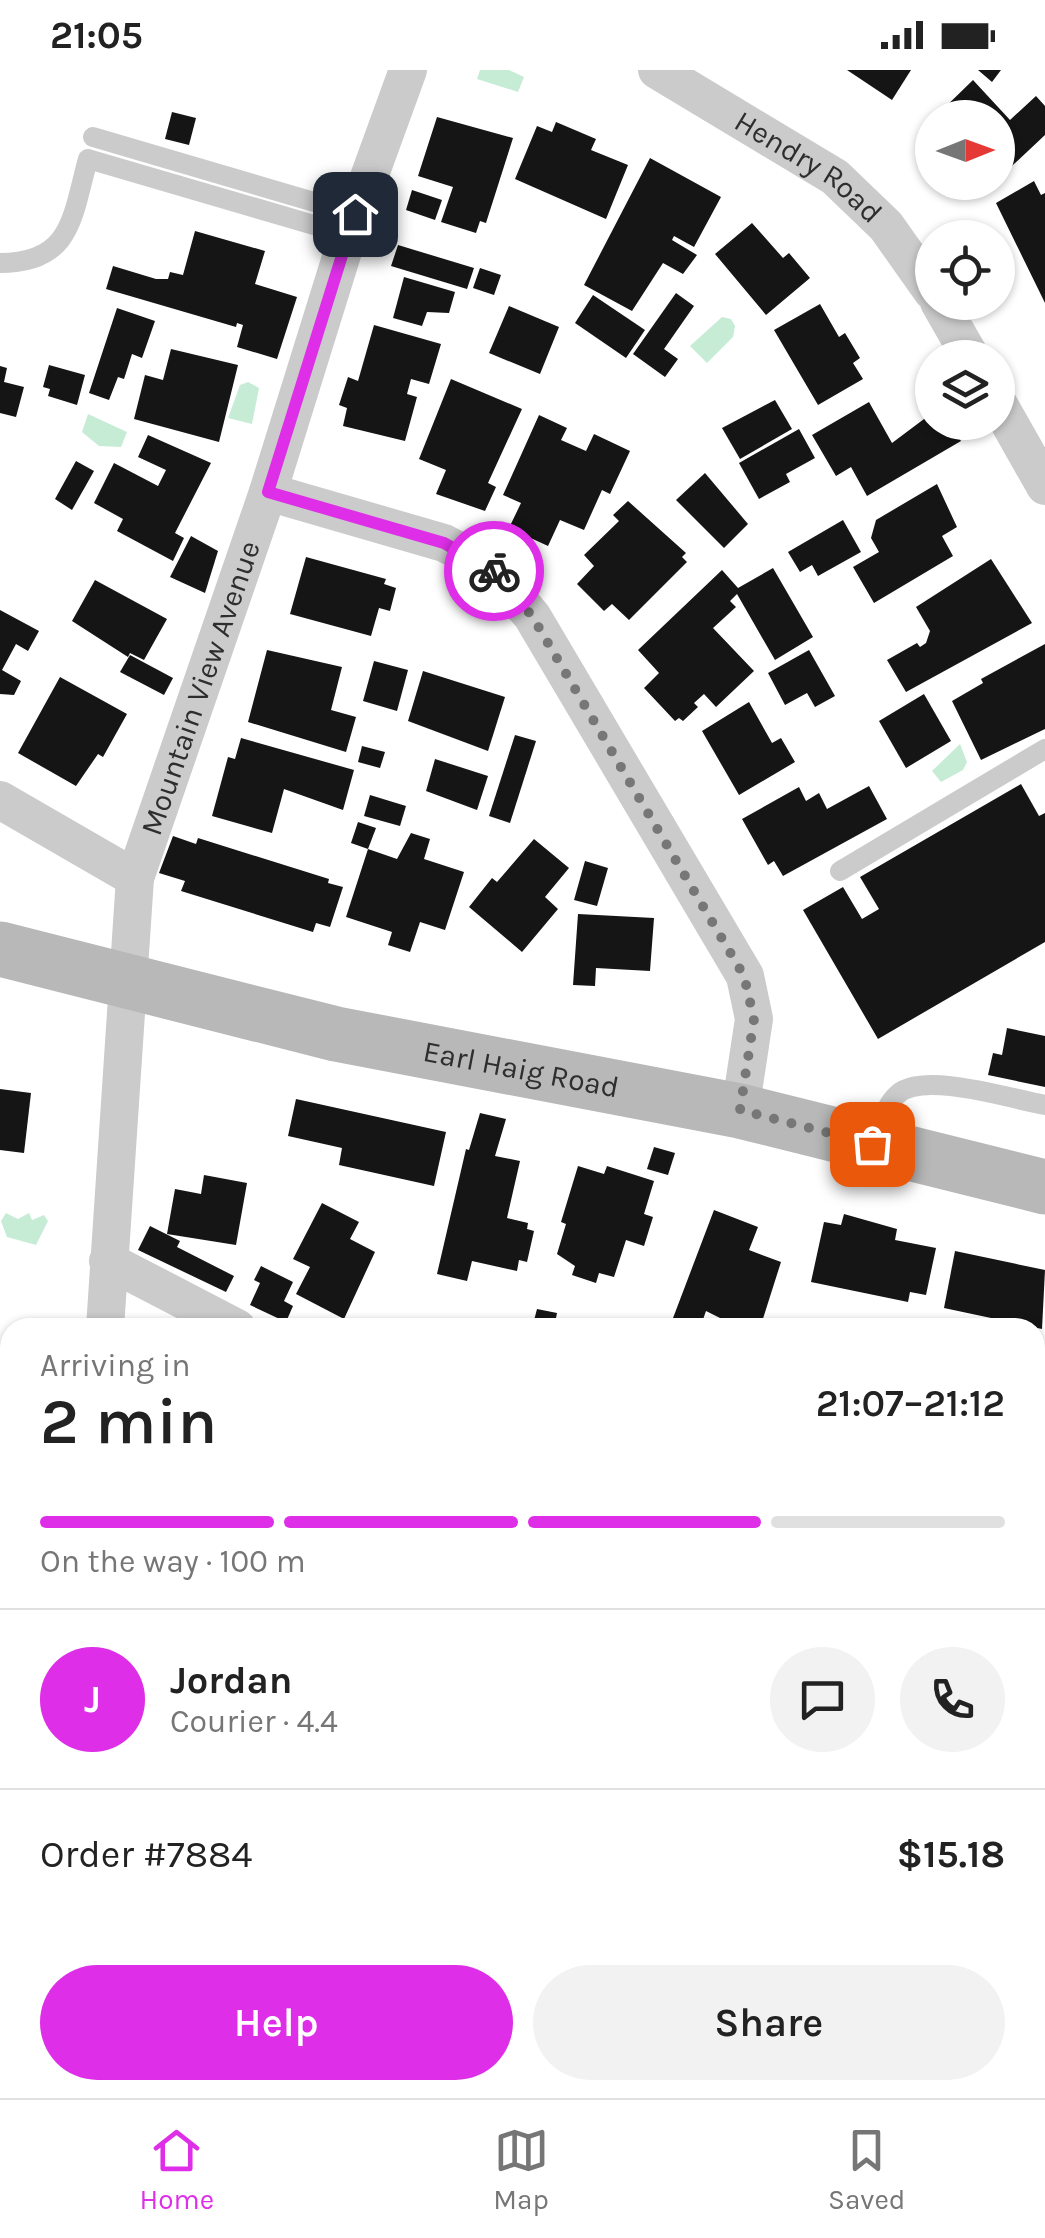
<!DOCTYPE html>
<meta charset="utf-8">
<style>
body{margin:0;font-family:Karla,sans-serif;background:#f2f2f2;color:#222;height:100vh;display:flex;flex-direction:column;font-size:38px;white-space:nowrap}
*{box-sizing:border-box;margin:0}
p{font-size:32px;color:#767676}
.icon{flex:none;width:55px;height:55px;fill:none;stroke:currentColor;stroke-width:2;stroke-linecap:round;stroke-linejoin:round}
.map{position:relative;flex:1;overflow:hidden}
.sheet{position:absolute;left:0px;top:1248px;width:1045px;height:782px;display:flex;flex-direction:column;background:#fff;border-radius:30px 30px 0 0;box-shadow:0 2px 8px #0004}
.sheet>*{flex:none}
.needle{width:65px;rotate:89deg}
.controls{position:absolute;left:915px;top:30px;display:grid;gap:20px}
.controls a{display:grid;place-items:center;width:100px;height:100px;border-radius:50%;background:#fff;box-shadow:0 2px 8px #0004;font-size:50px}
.pin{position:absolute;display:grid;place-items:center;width:85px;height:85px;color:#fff;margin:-42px;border-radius:20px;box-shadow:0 5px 15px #0006}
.courier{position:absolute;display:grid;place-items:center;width:100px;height:100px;margin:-50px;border:8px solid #de2ee7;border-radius:50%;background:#fff;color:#222;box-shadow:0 2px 12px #0007}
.overview em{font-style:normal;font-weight:600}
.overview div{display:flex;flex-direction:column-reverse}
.overview{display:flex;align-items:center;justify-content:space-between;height:170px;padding:0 40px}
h1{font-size:65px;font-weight:600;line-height:75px}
.bar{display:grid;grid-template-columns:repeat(4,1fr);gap:15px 10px;align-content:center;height:120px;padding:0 40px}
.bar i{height:12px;border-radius:8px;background:#e0e0e0}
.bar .active{background:#de2ee7}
.bar p{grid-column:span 4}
.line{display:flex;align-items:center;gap:25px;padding:0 40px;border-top:2px solid #e0e0e0}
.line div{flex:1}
.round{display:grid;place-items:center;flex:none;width:105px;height:105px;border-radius:52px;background:#f2f2f2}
.button{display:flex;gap:20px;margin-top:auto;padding:20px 40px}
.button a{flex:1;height:115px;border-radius:60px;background:#de2ee7;color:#fff;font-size:40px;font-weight:600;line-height:115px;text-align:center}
.button a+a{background:#f2f2f2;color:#222}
.status{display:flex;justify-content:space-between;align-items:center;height:70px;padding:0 50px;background:#fff;direction:ltr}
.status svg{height:28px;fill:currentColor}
.menu{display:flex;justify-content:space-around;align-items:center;height:140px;border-top:2px solid #e0e0e0;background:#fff;font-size:28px;color:#767676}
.menu a{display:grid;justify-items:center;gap:5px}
.menu .active{color:#de2ee7}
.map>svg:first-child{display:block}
.water{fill:#c7ecd6}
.building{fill:#151515}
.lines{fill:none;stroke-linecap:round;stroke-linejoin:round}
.lane{stroke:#cbcbcb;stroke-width:20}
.street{stroke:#cbcbcb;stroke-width:38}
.secondary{stroke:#b8b8b8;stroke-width:55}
.done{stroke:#777;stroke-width:10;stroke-dasharray:0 18}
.route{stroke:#de2ee7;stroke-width:12}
.labels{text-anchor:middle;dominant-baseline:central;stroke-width:10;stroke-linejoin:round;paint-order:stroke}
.street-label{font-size:30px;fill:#2e2e2e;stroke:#fff}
</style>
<div class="status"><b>21:05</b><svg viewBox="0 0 49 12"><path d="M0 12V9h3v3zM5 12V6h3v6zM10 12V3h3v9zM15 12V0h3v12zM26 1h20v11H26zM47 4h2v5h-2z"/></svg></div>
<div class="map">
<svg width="1045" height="2028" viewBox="0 0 1045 2028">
<rect width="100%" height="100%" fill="#fff"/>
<g class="water">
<path d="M480,0H509L524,7L518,22L477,9Z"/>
<path d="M722,247L731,249L735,256L733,267L707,293L690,276Z"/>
<path d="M248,312L259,318L252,354L228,348L240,315Z"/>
<path d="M88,344L127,362L121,377L99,376L82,362Z"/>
<path d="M960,674L967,692L963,700L941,712L932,701Z"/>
<path d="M6,1143L18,1149L29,1143L32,1150L44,1145L48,1151L36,1175L7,1167L1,1151Z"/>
</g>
<g class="building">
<path d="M847,0H911L892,30Z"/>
<path d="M978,0H1001L992,12Z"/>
<path d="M973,10L1010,50L1036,26L1045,36V65L998,109V48H934Z"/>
<path d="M172,42L196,48L189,75L165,69Z"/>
<path d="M437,47L513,68L486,153L480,151L476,163L441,152L453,117L418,106Z"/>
<path d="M932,49V69L922,58Z"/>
<path d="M556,52L596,69L591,80L628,95L606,149L515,109L537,56L552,62Z"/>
<path d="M650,88L721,127L694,177L674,166L672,170L697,185L683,204L663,193L632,241L584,215Z"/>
<path d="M1034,111L1041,125L1045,123V233L996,133Z"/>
<path d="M412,120L442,130L435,150L406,140Z"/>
<path d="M752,153L783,188L789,183L810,208L766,245L715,184Z"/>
<path d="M195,161L265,181L255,214L297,227L277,289L237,277L243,255L237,253L236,257L106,219L113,196L156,209H168L170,202L183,205Z"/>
<path d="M398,175L474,198L467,219L391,196Z"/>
<path d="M480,198L501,205L494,225L473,218Z"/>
<path d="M404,207L455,222L449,243L427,242L422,256L393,248Z"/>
<path d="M676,223L694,236L664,279L678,289L665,307L633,284Z"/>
<path d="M593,225L645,260L626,288L575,253Z"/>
<path d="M820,234L839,267L845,263L860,288L853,293L863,309L818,335L774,260Z"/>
<path d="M509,236L559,257L540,304L489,283Z"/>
<path d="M117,238L155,251L142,288L132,284L124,309L118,307L109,330L89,323Z"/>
<path d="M374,255L441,274L429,314L411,309L407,324L417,327L405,371L343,356L347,338L339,335L348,307L358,311Z"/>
<path d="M171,279L238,295L219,372L134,349L145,305L163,310Z"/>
<path d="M49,295L85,305L77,335L48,326L50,319L43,317Z"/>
<path d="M0,296L7,298L4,312L24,317L16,347L0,343Z"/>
<path d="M451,309L522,339L488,413L496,417L485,441L436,424L446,400L419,389Z"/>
<path d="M775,330L792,359L740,389L722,358Z"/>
<path d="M869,332L892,373L932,343V352H950L961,371L867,426L851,397L836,406L812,365Z"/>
<path d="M539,345L567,358L561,370L586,381L594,364L630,381L610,424L602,420L584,460L560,450L548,476L509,458L521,433L503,425Z"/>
<path d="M799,359L815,388L786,404L790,412L759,429L739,393Z"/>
<path d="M148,365L211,393L175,463L184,468L173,491L117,461L123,449L94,433L114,393L158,416L166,400L138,387Z"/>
<path d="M76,391L94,401L72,440L55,429Z"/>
<path d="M705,403L748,454L724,478L676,430Z"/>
<path d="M937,414L957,457L942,466L953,486L874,533L853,497L879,482L871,468L876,450Z"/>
<path d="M628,431L686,483L682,487L687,492L629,550L612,534L604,541L577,514L594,496L584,485L619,451L613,445Z"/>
<path d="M843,450L861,482L818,506L812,495L800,502L788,482Z"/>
<path d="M191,466L218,481L205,523L170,507Z"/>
<path d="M306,487L386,509L384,514L396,518L390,541L379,538L371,566L290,544Z"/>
<path d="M991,489L1032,553L906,622L887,590L917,573L920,577L926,573L930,561L916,537Z"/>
<path d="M773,498L813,567L775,590L737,524L730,531L736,537L713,558L754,601L716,637L704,624L694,633L698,637L683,651L679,648L675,651L644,618L659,603L638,580L722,500L738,518Z"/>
<path d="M95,510L167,549L144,590L130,583L128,587L72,551Z"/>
<path d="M0,540L39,561L28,581L16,574L2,600L21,611L14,625L0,624Z"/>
<path d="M1045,574V659L981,690L952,631L983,613L981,609Z"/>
<path d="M267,580L342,597L331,640L356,647L346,682L248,652Z"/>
<path d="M809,580L835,626L815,637L807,623L785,635L768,603Z"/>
<path d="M130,585L173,608L164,625L120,602Z"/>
<path d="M374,591L408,600L397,641L363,631Z"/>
<path d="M423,601L505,627L488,681L408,651Z"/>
<path d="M60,607L127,644L103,687L98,684L76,716L18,683Z"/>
<path d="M924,624L951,671L906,698L879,651Z"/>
<path d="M749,632L772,673L781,668L795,692L739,725L702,661Z"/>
<path d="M515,665L536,671L510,753L489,746Z"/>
<path d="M241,668L354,700L343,740L284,719L272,763L212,746L228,687L235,689Z"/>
<path d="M362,676L385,682L380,698L358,692Z"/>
<path d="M435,689L488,706L477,740L426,721Z"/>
<path d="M1021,714L1039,746L1045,743V872L878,969L803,840L843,817L862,849L879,839L860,807Z"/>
<path d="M869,716L887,749L783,806L774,791L768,795L742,749L799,717L806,731L819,723L827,739Z"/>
<path d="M370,725L406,736L400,756L364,746Z"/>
<path d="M358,752L376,758L368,779L351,773Z"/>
<path d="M411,763L430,769L424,789L464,802L445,860L420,852L410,882L388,875L392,862L346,847L368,779L397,789Z"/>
<path d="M173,766L196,774L198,768L329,809L328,813L343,817L330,857L316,853L313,862L181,821L185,811L159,803Z"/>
<path d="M534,769L569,798L545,827L558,839L522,882L469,837L492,808L497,812Z"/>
<path d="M585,791L608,798L597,836L574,830Z"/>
<path d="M578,844L654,848L650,901L596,898L595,916L573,915Z"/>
<path d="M1007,958L1045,966V1017L988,1005L993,983L1002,985Z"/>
<path d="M0,1019L31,1023L24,1083L0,1080Z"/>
<path d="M296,1029L446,1062L434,1116L339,1095L342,1078L288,1066Z"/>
<path d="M480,1043L506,1049L495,1086L520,1091L507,1148L528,1153L527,1159L534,1161L527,1192L519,1190L517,1201L472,1191L467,1211L437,1204L466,1079L469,1080Z"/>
<path d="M654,1077L675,1083L668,1105L647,1099Z"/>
<path d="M578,1096L604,1104L607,1096L654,1111L644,1144L653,1147L644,1176L626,1170L614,1207L599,1203L596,1213L572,1205L575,1196L557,1184L566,1154L561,1152Z"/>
<path d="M204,1105L247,1113L236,1175L167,1164L175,1119L201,1124Z"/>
<path d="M322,1133L359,1152L350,1169L375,1182L344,1249L296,1224L310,1197L293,1189Z"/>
<path d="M714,1140L758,1157L749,1180L781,1192L760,1258H740L706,1241L700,1258L670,1256Z"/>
<path d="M844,1144L897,1159L895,1170L936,1178L926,1225L910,1222L908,1232L811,1212L824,1152L841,1155Z"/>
<path d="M150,1156L180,1171L177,1177L234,1206L226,1222L138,1180Z"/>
<path d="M955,1181L1045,1200L1042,1259L944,1238Z"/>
<path d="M261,1196L293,1212L284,1231L293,1236L286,1252L250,1235L260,1213L254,1210Z"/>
<path d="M537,1239L557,1243L554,1258H532Z"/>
<path d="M431,1249L457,1256V1258H429Z"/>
<path d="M0,1299L10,1300V1398L0,1397Z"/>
<path d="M1045,1399V1432L1035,1424V1412Z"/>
<path d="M1045,1588V1643L1035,1639L1039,1616L1035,1612Z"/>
<path d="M1035,1753L1045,1758V1827L1035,1822Z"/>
<path d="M1045,2012V2028H1029L1026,2022Z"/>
<path d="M461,2020H491L487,2028Z"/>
<path d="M522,2020H573L579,2023L577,2028H518Z"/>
</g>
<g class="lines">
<g class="lane">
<path d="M93,67L355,144"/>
<path d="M0,193C72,193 72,147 88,89L348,165"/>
<path d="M840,801L1045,679"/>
<path d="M872,1073C879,1058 885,1035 898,1024C924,1001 1011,1029 1045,1035"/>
</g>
<g class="street">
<path id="s1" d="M657,0L835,107L886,156L932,221"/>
<path d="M939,232L971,288"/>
<path d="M998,333L1045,416"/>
<path d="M268,422L444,473L490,497L532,546L745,906L754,949L740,1041"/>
<path d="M0,730L135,808"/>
<path d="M108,1191L237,1258"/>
<path id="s2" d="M105,1258L135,808L268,422L348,165L408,0"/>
<path d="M1035,1331L1045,1328"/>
<path d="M0,1475L10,1480"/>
<path d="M1035,1694L1045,1698"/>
<path d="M24,2028L30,2020"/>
<path d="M291,2028L296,2020"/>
</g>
<path class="secondary" id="s3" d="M0,879L336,964L740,1041L1045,1117"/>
</g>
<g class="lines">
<path class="done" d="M494,501L532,546L744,906L754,949L740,1040L872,1074"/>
<path class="route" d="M355,144L268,422L444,473L494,501"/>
</g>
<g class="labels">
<g class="street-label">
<text stroke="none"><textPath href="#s1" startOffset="180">Hendry Road</textPath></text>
<text stroke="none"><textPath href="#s2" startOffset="652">Mountain View Avenue</textPath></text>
<text stroke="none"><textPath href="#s3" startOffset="535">Earl Haig Road</textPath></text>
</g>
</g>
</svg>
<div class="controls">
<a><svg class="needle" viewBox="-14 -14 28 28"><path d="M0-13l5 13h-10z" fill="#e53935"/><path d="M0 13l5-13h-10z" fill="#767676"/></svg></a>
<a><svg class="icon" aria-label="locate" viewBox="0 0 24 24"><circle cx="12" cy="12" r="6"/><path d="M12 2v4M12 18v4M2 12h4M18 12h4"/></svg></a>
<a><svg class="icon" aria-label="layers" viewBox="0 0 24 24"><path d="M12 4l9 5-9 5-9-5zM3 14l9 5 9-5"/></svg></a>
</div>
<div class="pin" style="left:872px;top:1074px;background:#ea580c"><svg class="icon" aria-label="bag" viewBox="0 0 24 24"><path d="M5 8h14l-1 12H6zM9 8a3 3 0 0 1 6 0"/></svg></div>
<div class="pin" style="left:355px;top:144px;background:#1f2937"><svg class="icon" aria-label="home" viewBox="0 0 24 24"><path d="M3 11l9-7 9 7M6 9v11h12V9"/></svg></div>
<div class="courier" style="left:494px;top:501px"><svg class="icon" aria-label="bike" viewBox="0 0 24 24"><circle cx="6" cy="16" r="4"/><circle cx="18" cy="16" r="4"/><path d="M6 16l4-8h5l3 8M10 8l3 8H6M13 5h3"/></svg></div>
<section class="sheet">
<div class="overview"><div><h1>2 min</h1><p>Arriving in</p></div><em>21:07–21:12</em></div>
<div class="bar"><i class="active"></i><i class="active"></i><i class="active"></i><i></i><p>On the way · 100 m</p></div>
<div class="line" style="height:180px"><b class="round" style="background:#de2ee7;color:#fff">J</b><div><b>Jordan</b><p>Courier · 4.4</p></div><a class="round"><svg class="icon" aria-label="chat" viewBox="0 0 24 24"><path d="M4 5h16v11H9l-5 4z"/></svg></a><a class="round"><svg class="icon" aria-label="phone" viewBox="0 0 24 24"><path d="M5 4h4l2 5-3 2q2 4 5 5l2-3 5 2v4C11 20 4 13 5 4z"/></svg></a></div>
<div class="line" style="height:130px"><div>Order #7884</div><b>$15.18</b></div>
<div class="button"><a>Help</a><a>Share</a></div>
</section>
</div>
<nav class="menu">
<a class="active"><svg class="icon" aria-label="home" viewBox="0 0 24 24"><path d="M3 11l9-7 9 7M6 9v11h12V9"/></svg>Home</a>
<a><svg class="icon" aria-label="map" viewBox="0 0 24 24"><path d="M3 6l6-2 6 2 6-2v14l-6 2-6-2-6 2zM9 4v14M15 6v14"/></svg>Map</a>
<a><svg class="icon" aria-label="saved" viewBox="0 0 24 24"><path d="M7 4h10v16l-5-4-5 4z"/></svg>Saved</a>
</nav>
